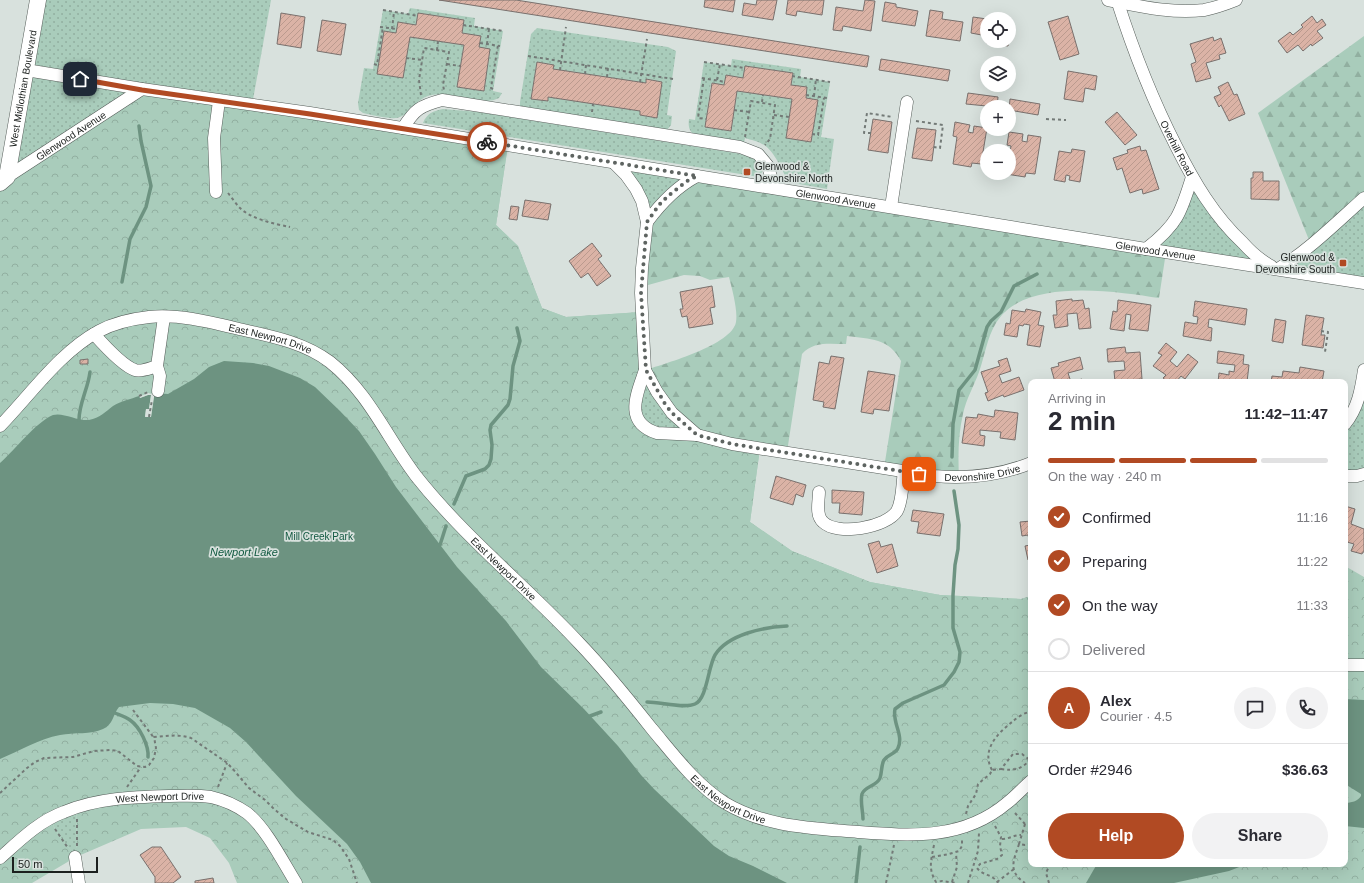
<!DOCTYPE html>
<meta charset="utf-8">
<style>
body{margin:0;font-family:Arial,sans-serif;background:#f2f2f3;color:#2b2b33;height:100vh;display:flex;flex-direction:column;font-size:15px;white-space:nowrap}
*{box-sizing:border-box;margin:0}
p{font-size:13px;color:#7c7c81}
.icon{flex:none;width:22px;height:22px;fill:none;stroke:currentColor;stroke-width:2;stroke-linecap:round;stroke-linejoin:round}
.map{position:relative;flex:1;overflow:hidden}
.details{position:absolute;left:1028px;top:379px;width:320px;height:488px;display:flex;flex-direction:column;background:#fff;border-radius:8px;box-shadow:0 4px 16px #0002}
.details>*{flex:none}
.tools{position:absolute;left:980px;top:12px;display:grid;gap:8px}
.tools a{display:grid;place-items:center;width:36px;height:36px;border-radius:50%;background:#fff;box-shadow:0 4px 16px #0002;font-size:20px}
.scale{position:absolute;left:12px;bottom:10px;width:86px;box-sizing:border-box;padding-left:4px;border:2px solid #1c201e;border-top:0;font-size:11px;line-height:14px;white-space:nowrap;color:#1c201e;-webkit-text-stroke:3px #d8e1dd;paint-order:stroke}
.pin{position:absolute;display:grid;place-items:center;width:34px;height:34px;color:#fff;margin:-17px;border-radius:8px;box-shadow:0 2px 6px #0006}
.courier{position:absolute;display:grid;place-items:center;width:40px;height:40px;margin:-20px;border:3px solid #b14a23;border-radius:50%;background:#fff;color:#222;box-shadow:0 1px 5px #0007}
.overview em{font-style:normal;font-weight:800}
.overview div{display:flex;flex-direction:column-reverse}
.overview{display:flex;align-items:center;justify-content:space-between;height:68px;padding:0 20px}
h1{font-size:26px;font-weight:800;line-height:30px}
.bar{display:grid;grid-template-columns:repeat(4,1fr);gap:6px 4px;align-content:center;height:48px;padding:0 20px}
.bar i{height:5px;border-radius:3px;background:#e1e1e2}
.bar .on{background:#b14a23}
.bar p{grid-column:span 4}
.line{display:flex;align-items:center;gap:10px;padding:0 20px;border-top:1px solid #e1e1e2}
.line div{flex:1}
.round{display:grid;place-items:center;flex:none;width:42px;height:42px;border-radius:21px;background:#f2f2f3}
ol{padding:0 20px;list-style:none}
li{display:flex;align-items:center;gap:12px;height:44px}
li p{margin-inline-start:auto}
li .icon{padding:4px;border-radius:50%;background:#b14a23;color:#fff;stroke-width:4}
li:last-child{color:#7c7c81}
li i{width:22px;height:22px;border:2px solid #e1e1e2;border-radius:50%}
.button{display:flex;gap:8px;margin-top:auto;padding:8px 20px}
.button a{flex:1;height:46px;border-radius:24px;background:#b14a23;color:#fff;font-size:16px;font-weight:800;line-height:46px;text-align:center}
.button a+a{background:#f2f2f3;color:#2b2b33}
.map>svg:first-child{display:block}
.grass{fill:url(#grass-dots);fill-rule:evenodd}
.forest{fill:url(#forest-firs);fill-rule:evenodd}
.park{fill:url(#park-crowns);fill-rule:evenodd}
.water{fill:#6d9381}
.pier{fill:#d8e1dd}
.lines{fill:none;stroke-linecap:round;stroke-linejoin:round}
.stream{stroke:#6d9381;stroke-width:3.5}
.building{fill:url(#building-hatch);stroke:#79706d}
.minor-casing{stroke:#555d59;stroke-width:13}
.major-casing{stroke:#555d59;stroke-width:17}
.path{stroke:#737a77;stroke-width:2;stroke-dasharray:3 3;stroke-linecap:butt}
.minor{stroke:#fff;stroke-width:12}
.major{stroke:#fff;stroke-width:16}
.done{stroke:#5e6461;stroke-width:4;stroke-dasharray:0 7.2}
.route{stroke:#b14a23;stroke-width:5}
.poi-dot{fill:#b14a23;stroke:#d8e1dd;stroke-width:1.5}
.labels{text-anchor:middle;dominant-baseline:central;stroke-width:3.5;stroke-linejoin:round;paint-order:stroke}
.street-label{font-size:10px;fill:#1c201e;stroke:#d8e1dd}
.poi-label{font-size:10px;fill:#1c201e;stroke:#d8e1dd;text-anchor:start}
.park-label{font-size:10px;fill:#105840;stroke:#d8e1dd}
.water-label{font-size:11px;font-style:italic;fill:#0f583f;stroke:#d8e1dd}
</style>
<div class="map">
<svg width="1364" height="883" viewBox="0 0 1364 883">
<defs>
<pattern id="grass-dots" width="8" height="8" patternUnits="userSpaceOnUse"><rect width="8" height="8" fill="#a9ccbb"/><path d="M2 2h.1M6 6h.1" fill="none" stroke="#91afa0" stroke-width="1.8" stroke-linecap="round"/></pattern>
<pattern id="forest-firs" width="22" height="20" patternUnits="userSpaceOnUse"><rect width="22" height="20" fill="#a9ccbb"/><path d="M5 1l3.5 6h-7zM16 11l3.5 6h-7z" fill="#91afa0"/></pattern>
<pattern id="park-crowns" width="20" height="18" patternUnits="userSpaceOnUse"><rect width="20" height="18" fill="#a9ccbb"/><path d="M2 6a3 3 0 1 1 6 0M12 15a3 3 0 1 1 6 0" fill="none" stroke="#91afa0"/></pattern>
<pattern id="building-hatch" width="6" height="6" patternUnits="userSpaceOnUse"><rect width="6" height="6" fill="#dbb3a6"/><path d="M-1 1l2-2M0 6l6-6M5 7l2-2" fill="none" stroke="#bb9a8e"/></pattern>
</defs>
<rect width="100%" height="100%" fill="#d8e1dd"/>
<g class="grass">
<path d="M38,0H271L252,105L7,177Z"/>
<path d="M410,8L475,18L474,26L503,31L493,91L502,93L499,98C483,107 452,92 432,95C417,97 410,115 397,118C388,119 372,115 363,113L359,110L358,103L364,68L373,69L383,10L408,14ZM418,13L464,20L462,33L479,47L490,50L484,91L457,86L464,45L385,31L396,33L416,25Z"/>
<path d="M537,28L668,47L676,51L667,115L672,116L671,125L667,130L522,107L520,106V102L531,34ZM537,62L553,65V69L646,83L647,79L662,82L657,118L640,115V111L548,97L547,101L531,98Z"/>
<path d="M732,59L801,69L800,77L830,82L821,137L834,139L827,189L788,182C783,171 774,151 764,145C758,141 751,140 745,138L744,143L696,136C689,131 688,127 689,119L695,120L704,62L731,66ZM746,66L793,73L791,85L807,87L806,98L817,100L811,142L786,138L792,99L737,91L731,131L705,127L711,83L724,85L743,78Z"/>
<path d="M443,109L479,112L735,153C746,155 772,161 759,177L423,123C427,113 433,111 443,109Z"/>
<path d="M614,163L697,176L647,222L642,201Z"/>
<path d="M1192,177C1215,213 1239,249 1278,269C1309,250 1336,223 1364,198V283L1146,249C1177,225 1181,213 1192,177Z"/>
<path d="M645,370L697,435L657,433L638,418Z"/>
<path d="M1360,393L1364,402V474L1345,476V424Z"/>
<path d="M76,807L77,843L75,855C64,844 56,832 50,819Z"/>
</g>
<g class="forest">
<path d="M1364,36V198L1311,245L1258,113Z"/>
<path d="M508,145L496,225L518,246L542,308L566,317L641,312L646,370C666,363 732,345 736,322C738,310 732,289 729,277L710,280L700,276L684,275L641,287L647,222L697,176L1166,252L1159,298C1115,291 1023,277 996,323C987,338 985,355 979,372C974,386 966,399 963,414C958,435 958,457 959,478L884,468L901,361C889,338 870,339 847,336L846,344C830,344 813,341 802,354L787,452L760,448L750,522L792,551L870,582L940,595L1021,599L1031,596V710L7,177ZM646,371L696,435L644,426L635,401Z"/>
</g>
<path class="park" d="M142,89L508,145L496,225L518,246L542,308L566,317L641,312L645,370L635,401L644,426L760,448L750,522L792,551L870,582L940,595L1021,599L1031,596V864H1345V566L1364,577V883H237L229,863L210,838L186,827L141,829L76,857L32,883H0V183ZM76,807L77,843L75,854C64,844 56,832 50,819Z"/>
<g class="water">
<path d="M224,361L253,363L269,366L300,378L315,387L340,411L359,431L375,454L396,487L457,567L506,621L541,667L584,709L618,746L641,775L654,789L714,846L729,856L753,866L787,883H371L360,862L347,844L296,796L246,742L230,728L195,708L173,704L150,703L119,707C113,714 113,725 103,729C91,735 74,732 60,735C39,739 19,751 0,759V463C15,450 36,422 53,415C63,412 77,421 89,420C100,418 105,412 113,406C121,401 131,399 139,396L140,398L148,395H151L149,409H146L145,416L151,417L154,393L168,394L194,379L209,367Z"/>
<path d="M1345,699L1364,700V828L1345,826V803C1351,803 1358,801 1361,796V794L1345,784Z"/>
<path d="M1097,864H1247L1229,871L1174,883H1086Z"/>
</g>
<path class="pier" d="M155,391L151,417H145L146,409H149L151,395H148L140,398L139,394L141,396L148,393L152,394Z"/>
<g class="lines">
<g class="stream">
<path d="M122,282L130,239L146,207L151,186L141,141L139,126"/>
<path d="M79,420C79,403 88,389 90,372"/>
<path d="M952,457L953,424L959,390L975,370L987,327L991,321L1001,312L1014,286L1037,274"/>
<path d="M454,504L466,476L485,469L489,465L491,459L492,445L490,430L491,425L508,405L510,399L513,366L520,341L517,328"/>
<path d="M440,545L446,526"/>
<path d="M647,702C661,702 684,709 695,704C707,699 708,667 715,655C728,634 765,627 787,626"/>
<path d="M115,713C120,715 126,717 130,720C140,727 149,746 148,757"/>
<path d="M590,716L601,712"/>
<path d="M863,819C863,811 860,802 862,794C865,786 877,786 880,778C882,773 881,765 884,760C888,754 896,754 898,748C904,735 892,723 895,709L903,703L944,685L954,672L959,662L960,652L953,628V595L955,565L958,549L959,525L954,491"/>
<path d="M856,883L860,847"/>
</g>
</g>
<g class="building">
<path d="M439,0H516L869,56L867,67Z"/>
<path d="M705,0H735L733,12L704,7Z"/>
<path d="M757,0H777L773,20L742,15L744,3L756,5Z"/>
<path d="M788,0H824L822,15L797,11L796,16L786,14Z"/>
<path d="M865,0L875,1L871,31L843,26L842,31L833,30L836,7L863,11Z"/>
<path d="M885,2L896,4V7L918,11L915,26L882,21Z"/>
<path d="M930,10L943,12L942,19L963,22L960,41L926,36Z"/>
<path d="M281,13L305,17L301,48L277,44Z"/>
<path d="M418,13L464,20L462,33L481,36L479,47L490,49L484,91L457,87L464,45L410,37L403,78L377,74L384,31L396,33L398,22L416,25Z"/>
<path d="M1068,16L1079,54L1060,60L1048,22Z"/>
<path d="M1312,16L1317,23L1322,19L1326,25L1317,31L1323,38L1312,46L1311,44L1303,51L1298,45L1287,53L1278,41L1290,32L1293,35L1303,27L1301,25Z"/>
<path d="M973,17L987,19V41H1009V27H1012L1008,46L986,43L987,36L971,33Z"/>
<path d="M322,20L346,24L341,55L317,51Z"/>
<path d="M1213,37L1214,41L1221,38L1226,53L1219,55L1220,59L1206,63L1211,78L1196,82L1191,64L1196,62L1190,44Z"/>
<path d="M881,59L950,70L948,81L879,70Z"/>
<path d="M537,62L554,65L553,69L560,70L646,83V79L662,82L657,118L640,115V111L548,97V101L531,99Z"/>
<path d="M745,66L793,73L791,85L807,87L806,98L818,100L811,142L786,138L792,99L737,91L731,131L705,127L712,83L724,85L726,75L743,78Z"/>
<path d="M1068,71L1097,76L1095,90L1085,88L1083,102L1064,99Z"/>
<path d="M1228,82L1234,95L1237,94L1245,114L1229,121L1221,105L1219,107L1214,97L1221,94L1218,87Z"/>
<path d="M968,93L998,97L997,107L966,104Z"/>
<path d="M1010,99L1040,104L1038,115L1009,110Z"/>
<path d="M1117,112L1137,135L1125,145L1105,122Z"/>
<path d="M873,119L892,122L888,153L868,150Z"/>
<path d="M955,122L970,125L968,132L973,133L974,126L987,128L981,164L972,163L971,167L953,164L957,137L953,136Z"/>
<path d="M917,128L936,130L932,161L912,158Z"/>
<path d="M1009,132L1023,134L1022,141L1027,142L1028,135L1041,137L1035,174L1026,173L1025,177L1006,174L1009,173V158L1011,146L1007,145Z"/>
<path d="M1140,146L1141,151L1146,150L1159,189L1143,194L1142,189L1130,193L1122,168L1117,170L1113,158L1128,153L1127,150Z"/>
<path d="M1072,149L1085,151L1080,182L1069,180L1070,176L1066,175L1065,182L1054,180L1059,151L1071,153Z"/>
<path d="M1253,172H1263V181H1279V200L1251,199V178H1253Z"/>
<path d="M525,200L551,204L548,220L522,216Z"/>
<path d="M511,206L519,207L517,220L509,219Z"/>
<path d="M592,243L602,256L598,259L611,276L597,286L588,273L581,278L569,261Z"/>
<path d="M712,286L715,307L710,308L713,324L689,328L687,316L682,317L680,309H683L680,292Z"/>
<path d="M1072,299V301L1083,300L1085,309L1089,308L1091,328L1079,329L1077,313L1067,314L1068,326L1055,328L1053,315H1057L1056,301Z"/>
<path d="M1118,300L1151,305L1148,331L1129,329L1131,315L1126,314L1124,331L1110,329L1113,311L1117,312Z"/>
<path d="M1195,301L1247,309L1245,325L1209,319L1208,327L1212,328L1211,341L1183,336L1185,322L1197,324L1198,317L1193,316Z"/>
<path d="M1026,309L1041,312L1038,325L1044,326L1040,347L1027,345L1030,325L1024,324L1023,326L1019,325L1017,337L1004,335L1006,323L1010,324L1012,310L1025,312Z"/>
<path d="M1306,315L1324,318L1321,335H1325L1323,348L1302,345Z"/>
<path d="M1275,319L1286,321L1283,343L1272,341Z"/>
<path d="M1166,343L1177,352L1170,361L1177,367L1188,354L1198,362L1185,379L1181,376L1176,382H1168L1163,378L1166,375L1153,366L1162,355L1158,353Z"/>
<path d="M1125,347L1126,353L1140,352L1142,379L1128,380V382H1115L1114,371L1125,370L1124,361L1108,362L1107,349Z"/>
<path d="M1218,351L1244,355L1243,364L1249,365L1247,382H1218L1219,373L1229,375V371L1234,372L1235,365L1217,363Z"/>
<path d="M831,356L844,358L835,409L823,407L824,402L813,400L819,362L829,364Z"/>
<path d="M1080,357L1083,369L1068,373L1071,382L1082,379L1083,382H1055L1051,368L1059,366L1058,363Z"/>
<path d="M1007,358L1011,371L999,375L1002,383L1019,377L1024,390L1004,397L1003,395L988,401L985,393L988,392L981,372L1000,366L998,361Z"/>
<path d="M88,359V364H80V360Z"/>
<path d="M1300,367L1324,371L1322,382H1271L1272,376L1282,377L1283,371L1299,373Z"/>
<path d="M868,371L895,375L889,411L874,409L873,414L861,412Z"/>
<path d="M995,410L1018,413L1015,440L1000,438L1001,432L980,430V435L985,436L984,446L962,443L966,417L977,418L978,414L994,417Z"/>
<path d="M776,476L806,485L803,497L796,494L793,505L770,498Z"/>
<path d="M832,490L864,492L862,515L839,513L840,503H832Z"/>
<path d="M1345,506L1355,509L1351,524L1364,529V552H1363L1362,554L1351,551L1354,544L1347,542L1345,546Z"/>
<path d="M913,510L944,514L940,536L917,533L919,522L911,521Z"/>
<path d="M1031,521V559L1028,560L1025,546L1030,545L1028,535L1022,536L1020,522Z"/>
<path d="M879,541L881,547L892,544L898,566L877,573L868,544Z"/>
<path d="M152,847H161L181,877L173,883H155V877L140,855Z"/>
<path d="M213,878L214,883H195V881Z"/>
</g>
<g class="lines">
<defs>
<g id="minor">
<path d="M1108,0C1139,6 1171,14 1204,10C1215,8 1226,4 1236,0"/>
<path id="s1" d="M1117,0C1133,50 1152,99 1176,146C1194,182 1214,216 1243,243C1251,252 1260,260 1271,266"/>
<path id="s2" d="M26,70L142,89L310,113L1146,249L1364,283"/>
<path d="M403,128C415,109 420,106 442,100L740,147L758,154L768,166L774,188"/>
<path id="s3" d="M614,163L626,175L636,189L642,201L647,222L642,268L641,293L645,370L657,392L672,413L697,435L732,444L934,476C968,479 999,476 1031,463"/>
<path id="s4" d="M7,177L142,89"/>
<path d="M216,192L214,138L219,101"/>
<path d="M891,207L907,102"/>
<path d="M647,222C661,203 676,187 697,176"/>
<path d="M1146,249C1177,225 1181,213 1192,177"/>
<path d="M1278,269C1309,250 1336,223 1364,198"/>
<path d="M94,334C102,343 123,366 135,370C142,372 150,368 157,366L164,317"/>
<path d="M157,366L160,376L158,391"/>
<path d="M645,370C637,394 623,422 657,433L697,435"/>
<path d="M1345,424C1358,408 1361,390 1364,370"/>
<path id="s5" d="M0,426C31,394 60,352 99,331C114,323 131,319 149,317C179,314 210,322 239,329C270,336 304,342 330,362C369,393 387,438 416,476C465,538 527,587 580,644C606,671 629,700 652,729C674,755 696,785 725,803C765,827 813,828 858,832C912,836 963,840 1007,803C1016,796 1023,788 1031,781"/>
<path d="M1345,476H1357L1364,474"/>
<path d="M819,492C819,501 815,515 823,522C837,536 886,528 897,511C903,500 902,483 904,471"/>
<path d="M1345,665H1364"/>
<path d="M75,857L79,883"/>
<path id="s6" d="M0,858C19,841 39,821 64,812C97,798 133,797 169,796C183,796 197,795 211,797C224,800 237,806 247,813C266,828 283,862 296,883"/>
</g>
<g id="major">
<path id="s7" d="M0,183L7,177L38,0"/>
</g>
</defs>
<use href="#minor" class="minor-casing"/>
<use href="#major" class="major-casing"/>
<g class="path">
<path d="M383,10L418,16"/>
<path d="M463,25L503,31"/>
<path d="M380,27L397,29"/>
<path d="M392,29L394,12"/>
<path d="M480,43L500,46"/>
<path d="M487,44L489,29"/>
<path d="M437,50L438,41"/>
<path d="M528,56L673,79"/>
<path d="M406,58L422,60"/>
<path d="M704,62L745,68"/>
<path d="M374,64L377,65L383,27"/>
<path d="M447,64L460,66"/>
<path d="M560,70L566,27"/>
<path d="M585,74L586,65"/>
<path d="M792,76L830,82"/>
<path d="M607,77L608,68"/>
<path d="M702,78L725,82"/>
<path d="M704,78L698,118L706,119"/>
<path d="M717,80L720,64"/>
<path d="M640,82L647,39"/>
<path d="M493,89L491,88L498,45"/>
<path d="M421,95L419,80L424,48L449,52L443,85L444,90"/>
<path d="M806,95L827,98"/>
<path d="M814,96L816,79"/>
<path d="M762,102L763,95"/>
<path d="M734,110L749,112"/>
<path d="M592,112L593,104"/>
<path d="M774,115L789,117"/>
<path d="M1046,119L1066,120"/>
<path d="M916,121L943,125L940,148L934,147"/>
<path d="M871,133H864L867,113L893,117"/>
<path d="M812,134L818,135L824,98"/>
<path d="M745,137L751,101L775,105L770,139L765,145"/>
<path d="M228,193C232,198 236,204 240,208C251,219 275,224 290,227"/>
<path d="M1321,331L1328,332L1325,352"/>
<path d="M139,396L148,392"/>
<path d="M149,417L152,400"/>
<path d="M133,710L154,738"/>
<path d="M1001,769C1015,771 1023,769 1031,758"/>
<path d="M992,770C981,750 997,734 1012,722C1017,718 1024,712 1031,712"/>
<path d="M127,787L141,767"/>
<path d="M218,787L227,763"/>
<path d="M0,793L27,768L35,762L44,758L73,757L94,751L111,750L118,751L137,766L145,767L149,765L154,758L156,748L154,737C167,736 179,734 191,738L226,762L232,768L249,788L265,800L274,809L286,819L308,832L333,840L340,846L349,859L357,883"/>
<path d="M1015,813L1025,824L1031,823"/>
<path d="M966,814L968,806L976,794L978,784L990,774L992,770L1001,769L1013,754H1022L1031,761"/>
<path d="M1025,824L1019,844L1025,845L1031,844"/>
<path d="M995,826L1001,837L1000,846L1002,855L997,859L980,864L977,868C983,876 993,874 998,883"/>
<path d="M55,829L68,848"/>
<path d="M1002,839C1009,839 1014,835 1021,835"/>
<path d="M1019,844C1014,860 1007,871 1025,883"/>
<path d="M934,845C931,860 928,869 936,882L942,881L956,883"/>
<path d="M77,846V818"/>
<path d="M932,857L949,854L959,851L962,846V839"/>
<path d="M952,882L957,867L956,853"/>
<path d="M997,882L1014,869"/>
<path d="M886,883L894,845"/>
<path d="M968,883L978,851L979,833"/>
<path d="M1049,883L1046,873L1050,864"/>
</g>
<use href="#minor" class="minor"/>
<use href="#major" class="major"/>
</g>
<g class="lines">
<path class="done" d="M487,142L697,176L687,181L668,196L659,205L647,222L641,293L646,370L665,404L672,413L697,435L732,444L919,474"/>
<path class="route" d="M80,79L142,90L310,114L487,142"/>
</g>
<g class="poi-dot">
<rect x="743" y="168" width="8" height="8" rx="2"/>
<rect x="1339" y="259" width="8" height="8" rx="2"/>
</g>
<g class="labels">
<g class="street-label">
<text stroke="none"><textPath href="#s7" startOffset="99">West Midlothian Boulevard</textPath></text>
<text stroke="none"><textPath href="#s4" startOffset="76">Glenwood Avenue</textPath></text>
<text stroke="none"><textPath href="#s1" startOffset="160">Overhill Road</textPath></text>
<text stroke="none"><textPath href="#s2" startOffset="820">Glenwood Avenue</textPath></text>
<text stroke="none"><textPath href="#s2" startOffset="1144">Glenwood Avenue</textPath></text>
<text stroke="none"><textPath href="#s5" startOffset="314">East Newport Drive</textPath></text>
<text stroke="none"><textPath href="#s3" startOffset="591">Devonshire Drive</textPath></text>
<text stroke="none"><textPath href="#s5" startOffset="650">East Newport Drive</textPath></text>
<text stroke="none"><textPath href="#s5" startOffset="974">East Newport Drive</textPath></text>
<text stroke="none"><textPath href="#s6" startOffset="177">West Newport Drive</textPath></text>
</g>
<g class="poi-label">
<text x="755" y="166">Glenwood &amp;<tspan x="755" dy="12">Devonshire North</tspan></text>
<text x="1335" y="257" text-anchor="end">Glenwood &amp;<tspan x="1335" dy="12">Devonshire South</tspan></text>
</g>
<g class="park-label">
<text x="319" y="536">Mill Creek Park</text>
</g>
<g class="water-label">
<text x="244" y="552">Newport Lake</text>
</g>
</g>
</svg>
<div class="tools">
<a><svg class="icon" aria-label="locate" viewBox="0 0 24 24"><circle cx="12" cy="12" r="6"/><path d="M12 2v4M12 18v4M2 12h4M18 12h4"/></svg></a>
<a><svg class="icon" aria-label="layers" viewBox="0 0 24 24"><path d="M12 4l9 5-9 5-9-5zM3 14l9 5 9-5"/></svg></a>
<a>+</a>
<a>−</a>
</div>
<div class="scale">50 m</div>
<div class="pin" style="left:919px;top:474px;background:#ea580c"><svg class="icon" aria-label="bag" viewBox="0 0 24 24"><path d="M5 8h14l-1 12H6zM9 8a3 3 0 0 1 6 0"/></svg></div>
<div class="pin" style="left:80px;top:79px;background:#1f2937"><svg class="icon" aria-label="home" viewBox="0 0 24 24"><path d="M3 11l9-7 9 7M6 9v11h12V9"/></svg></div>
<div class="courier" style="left:487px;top:142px"><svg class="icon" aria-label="bike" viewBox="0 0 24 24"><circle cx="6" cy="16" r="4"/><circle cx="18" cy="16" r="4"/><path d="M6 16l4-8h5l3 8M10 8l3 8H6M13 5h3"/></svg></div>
<section class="details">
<div class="overview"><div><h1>2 min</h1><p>Arriving in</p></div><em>11:42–11:47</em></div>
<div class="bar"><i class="on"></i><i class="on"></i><i class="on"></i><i></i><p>On the way · 240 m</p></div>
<ol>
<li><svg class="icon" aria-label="check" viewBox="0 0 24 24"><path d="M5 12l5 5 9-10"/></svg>Confirmed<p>11:16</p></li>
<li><svg class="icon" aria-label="check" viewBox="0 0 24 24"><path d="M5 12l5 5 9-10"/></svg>Preparing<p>11:22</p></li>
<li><svg class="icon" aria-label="check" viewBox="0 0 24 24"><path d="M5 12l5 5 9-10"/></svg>On the way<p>11:33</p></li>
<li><i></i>Delivered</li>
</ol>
<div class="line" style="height:72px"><b class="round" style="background:#b14a23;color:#fff">A</b><div><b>Alex</b><p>Courier · 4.5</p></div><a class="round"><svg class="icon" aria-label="chat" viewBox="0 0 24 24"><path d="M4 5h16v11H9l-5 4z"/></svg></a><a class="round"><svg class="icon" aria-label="phone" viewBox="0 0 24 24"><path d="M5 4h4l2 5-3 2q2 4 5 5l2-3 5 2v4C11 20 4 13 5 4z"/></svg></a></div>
<div class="line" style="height:52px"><div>Order #2946</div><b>$36.63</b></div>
<div class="button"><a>Help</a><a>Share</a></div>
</section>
</div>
